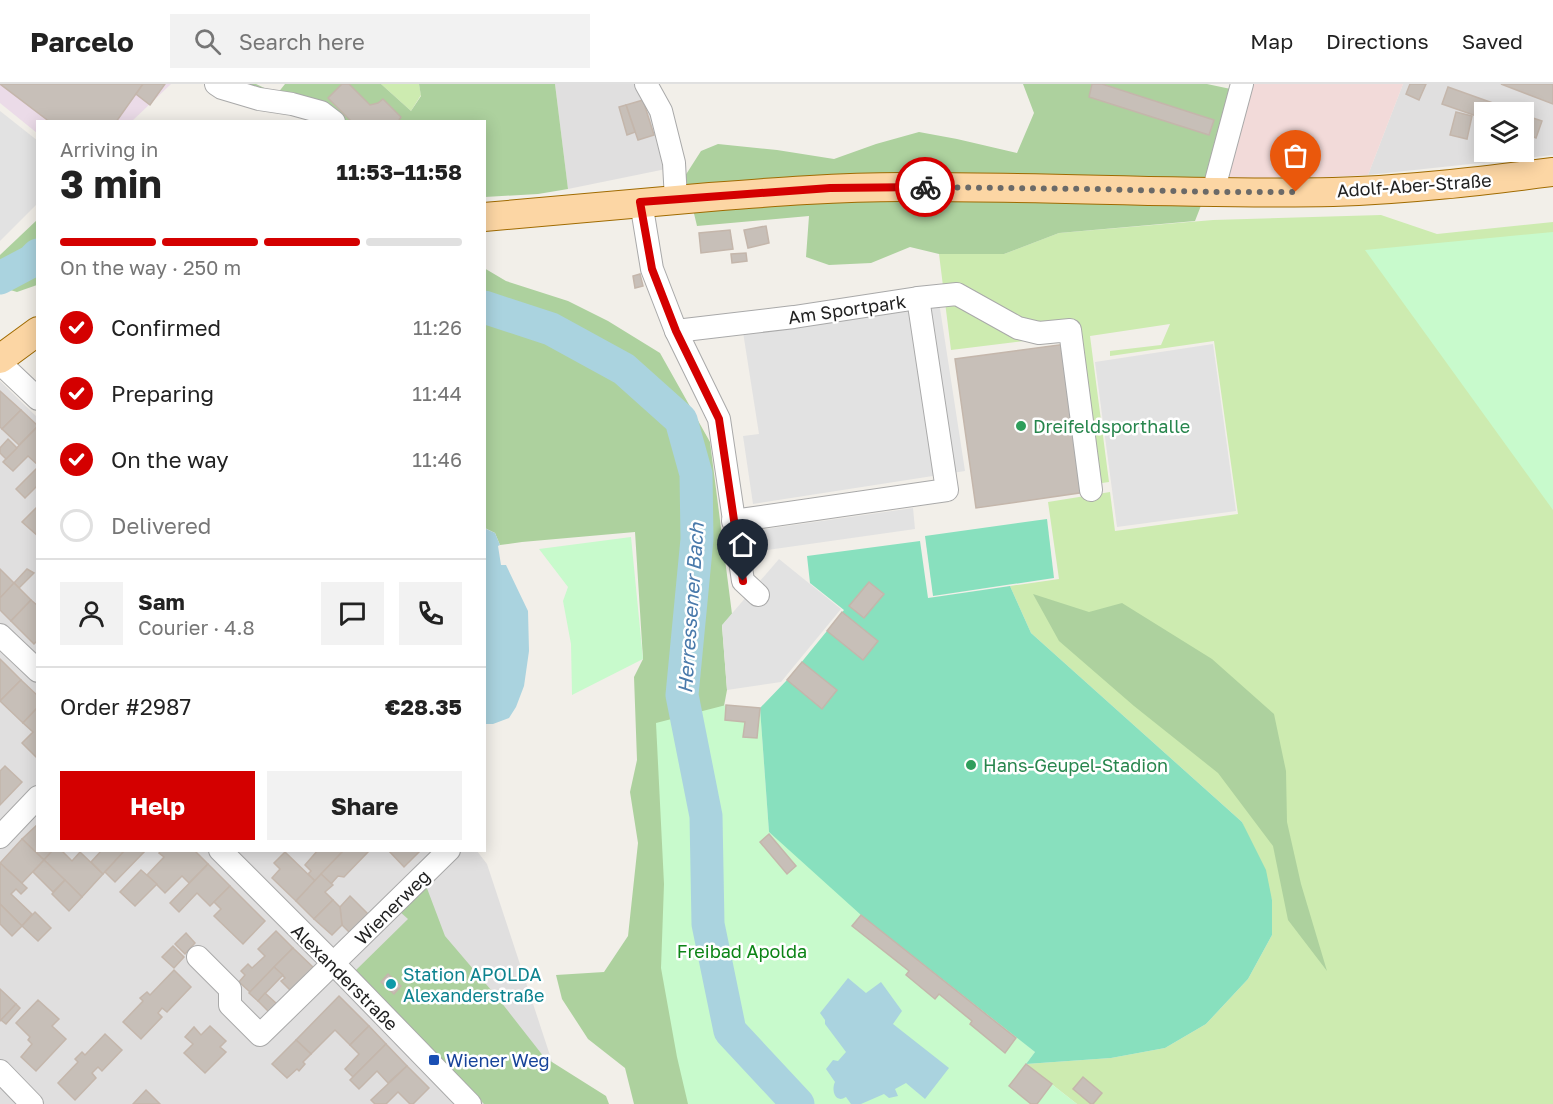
<!DOCTYPE html>
<meta charset="utf-8">
<style>
body{margin:0;font-family:"Golos Text",sans-serif;background:#f2f2f2;color:#222;height:100vh;display:flex;flex-direction:column;font-size:22px;white-space:nowrap}
*{box-sizing:border-box;margin:0}
p{font-size:20px;color:#767676}
.icon{flex:none;width:33px;height:33px;fill:none;stroke:currentColor;stroke-width:2;stroke-linecap:round;stroke-linejoin:round}
.map{position:relative;flex:1;overflow:hidden}
.panel{position:absolute;left:36px;top:36px;width:450px;height:732px;display:flex;flex-direction:column;background:#fff;border-radius:0px;box-shadow:0 3px 15px #0003}
.panel>*{flex:none}
.buttons{position:absolute;left:1474px;top:18px;display:grid;gap:12px}
.buttons a{display:grid;place-items:center;width:60px;height:60px;border-radius:0px;background:#fff;box-shadow:0 3px 15px #0003;font-size:30px}
.pin{position:absolute;display:grid;place-items:center;width:51px;height:51px;color:#fff;margin:-62px -26px;border-radius:50% 50% 50% 0;rotate:-45deg;box-shadow:0 0 6px #0007}
.pin .icon{rotate:45deg}
.courier{position:absolute;display:grid;place-items:center;width:60px;height:60px;margin:-30px;border:4px solid #d40000;border-radius:50%;background:#fff;color:#222;box-shadow:0 2px 8px #0007}
.head em{font-style:normal;font-weight:700}
.head div{display:flex;flex-direction:column-reverse}
.head{display:flex;align-items:center;justify-content:space-between;height:102px;padding:0 24px}
h1{font-size:39px;font-weight:700;line-height:45px}
.bar{display:grid;grid-template-columns:repeat(4,1fr);gap:9px 6px;align-content:center;height:72px;padding:0 24px}
.bar i{height:8px;border-radius:4px;background:#e0e0e0}
.bar .active{background:#d40000}
.bar p{grid-column:span 4}
.line{display:flex;align-items:center;gap:15px;padding:0 24px;border-top:2px solid #e0e0e0}
.line div{flex:1}
.round{display:grid;place-items:center;flex:none;width:63px;height:63px;border-radius:0px;background:#f2f2f2}
ol{padding:0 24px;list-style:none}
li{display:flex;align-items:center;gap:18px;height:66px}
li p{margin-inline-start:auto}
li .icon{padding:6px;border-radius:50%;background:#d40000;color:#fff;stroke-width:4}
li:last-child{color:#767676}
li i{width:33px;height:33px;border:3px solid #e0e0e0;border-radius:50%}
.action{display:flex;gap:12px;margin-top:auto;padding:12px 24px}
.action a{flex:1;height:69px;border-radius:0px;background:#d40000;color:#fff;font-size:24px;font-weight:700;line-height:69px;text-align:center}
.action a+a{background:#f2f2f2;color:#222}
header{display:flex;align-items:center;gap:36px;box-sizing:border-box;height:84px;padding:0 30px;background:#fff;border-bottom:2px solid #e0e0e0}
header strong{font-size:28px}
nav{display:flex;gap:33px;margin-inline-start:auto;font-size:21px}
.search{width:420px;height:54px;background:#f2f2f2;display:flex;align-items:center;gap:15px;box-sizing:border-box;padding:0 21px;border-radius:0px;color:#767676;font-size:22px}
.map>svg:first-child{display:block}
.residential{fill:#e0dfdf;fill-rule:evenodd}
.commercial{fill:#f2dad9}
.industrial{fill:#ebdbe8}
.grass{fill:#cdebb0}
.forest{fill:#add19e}
.park{fill:#c8facc}
.pitch{fill:#88e0be}
.parking{fill:#e2e2e2}
.water{fill:#aad3df}
.lines{fill:none;stroke-linecap:round;stroke-linejoin:round}
.river{stroke:#aad3df;stroke-width:33}
.building{fill:#c7bfb8;stroke:#c4b6ab;stroke-width:1.5}
.minor-casing{stroke:#a9a9a9;stroke-width:24}
.major-casing{stroke:#a06b00;stroke-width:30}
.minor{stroke:#fff;stroke-width:22}
.major{stroke:#fcd6a4;stroke-width:28}
.done{stroke:#6b6a68;stroke-width:6;stroke-dasharray:0 10.8}
.route{stroke:#d40000;stroke-width:8}
.leisure-dot{fill:#2e9e5b;stroke:#fff;stroke-width:2}
.culture-dot{fill:#0f9aa8;stroke:#fff;stroke-width:2}
.transit-dot{fill:#1a4fb4;stroke:#fff;stroke-width:2}
.labels{text-anchor:middle;dominant-baseline:central;stroke-width:5;stroke-linejoin:round;paint-order:stroke}
.street-label{font-size:18px;fill:#222;stroke:#fff}
.leisure-label{font-size:18px;fill:#27864d;stroke:#fff;text-anchor:start}
.park-label{font-size:18px;fill:#0c8416;stroke:#fff}
.culture-label{font-size:18px;fill:#0d838f;stroke:#fff;text-anchor:start}
.transit-label{font-size:18px;fill:#164399;stroke:#fff;text-anchor:start}
.water-label{font-size:20px;font-style:italic;fill:#4a7aab;stroke:#fff}
</style>
<header>
<strong>Parcelo</strong>
<div class="search"><svg class="icon" aria-label="search" viewBox="0 0 24 24"><circle cx="10" cy="10" r="6"/><path d="M15 15l6 6"/></svg>Search here</div>
<nav><a>Map</a><a>Directions</a><a>Saved</a></nav>
</header>
<div class="map">
<svg width="1553" height="1020" viewBox="0 0 1553 1020">
<rect width="100%" height="100%" fill="#f2efe9"/>
<g class="residential">
<path d="M555,0H636L643,11L662,63L666,85L568,105Z"/>
<path d="M1403,0H1553V71L1368,91ZM1485,28H1524V68H1485Z"/>
<path d="M0,297L37,333L38,766L477,767L487,780L566,1020H0Z"/>
</g>
<path class="commercial" d="M1246,0H1403L1368,91L1222,99Z"/>
<path class="industrial" d="M0,0H171L132,37L38,38L37,49L0,19Z"/>
<g class="grass">
<path d="M381,0H419L421,11L411,27Z"/>
<path d="M1381,131L1437,150L1553,138V1020H1077L1026,980L1111,974L1165,964L1206,940L1248,895L1272,851V816L1242,738L1031,549L1010,502L1059,495L1048,418L1110,408L1115,447L1238,430L1214,257L1110,272V267L1161,261L1170,240L1090,252L1109,398L1095,400L1074,251L951,266L939,170H1004L1059,149L1213,136Z"/>
</g>
<g class="forest">
<path d="M216,0H256L277,10L285,0H381L411,27L421,12L419,0H555L568,105L538,110L485,113L484,38L334,37Z"/>
<path d="M1023,0H1207L1245,8L1195,137L1059,149L1004,170H939L910,163L871,179L829,181L806,173L809,132L697,142L685,92L701,67L718,60L777,66L834,75L876,60L919,48L957,55L1017,69L1034,29Z"/>
<path d="M37,136V201L17,208L0,203V171Z"/>
<path d="M484,184L506,197L568,217L608,237L660,269L710,358L732,530L722,542L727,606L724,622L787,1020H634L625,984L588,955L562,915L556,891L604,888L628,852L638,759L630,708L637,676L634,593L643,575L635,448L522,458L500,461L495,449L485,444Z"/>
<path d="M1033,510L1089,528L1122,519L1212,575L1274,630L1286,687L1287,738L1301,800L1327,887L1288,836L1273,762L1218,689L1134,622L1059,557Z"/>
<path d="M425,799L445,852L497,913L544,973L606,1012L609,1020H484L354,888L408,835L399,827Z"/>
</g>
<g class="park">
<path d="M1553,148V426L1365,166Z"/>
<path d="M631,453L643,575L572,611L571,560L563,517L568,503L539,465Z"/>
<path d="M726,621L760,624L769,748L1035,968L1026,980L1077,1020H688L677,973L661,884L664,800L656,639Z"/>
</g>
<g class="pitch">
<path d="M1047,435L1054,494L933,512L925,452Z"/>
<path d="M920,457L928,514L1010,502L1031,549L1242,738L1266,786L1272,816V851L1248,895L1206,940L1165,964L1111,974L1026,980L1035,968L861,831L769,748L760,624L787,596L844,526L810,499L807,472Z"/>
</g>
<g class="parking">
<path d="M0,27L38,57L37,120L0,157Z"/>
<path d="M939,218L965,387L753,420L743,352L759,350L743,248Z"/>
<path d="M1213,260L1236,427L1117,443L1095,278Z"/>
<path d="M913,424L915,445L761,467L758,446Z"/>
<path d="M779,475L841,525L781,598L727,606L722,541Z"/>
</g>
<g class="water">
<path d="M484,444L495,449L500,461L498,462L501,481H506L528,527L529,567L524,602L516,623L509,634L493,640H484Z"/>
<path d="M848,894L866,909L881,898L902,927L893,940L949,984L925,1015L906,999L895,1005L898,1012L889,1014L884,1010L861,1020H851L846,1013C835,1020 831,1006 835,998L826,985L833,976L838,977L846,968L825,940V936L820,929Z"/>
</g>
<g class="lines">
<g class="river">
<path d="M0,194L32,177L38,171"/>
<path d="M484,223L551,245L624,285L681,336L696,390L697,455L682,611L706,732L708,840L730,947L798,1020"/>
</g>
</g>
<g class="building">
<path d="M0,0H143L116,38H50Z"/>
<path d="M143,0H165L150,21L136,10Z"/>
<path d="M342,0H349L370,21L378,19L383,15L401,33L398,38H352L328,14Z"/>
<path d="M1092,0H1102L1214,36L1209,51L1089,13Z"/>
<path d="M1410,0H1426L1419,16L1406,10Z"/>
<path d="M1501,0H1553V20Z"/>
<path d="M1448,3L1518,28H1485V35L1442,20Z"/>
<path d="M643,16L654,51L638,56L626,21Z"/>
<path d="M626,21L635,48L627,51L619,23Z"/>
<path d="M1456,28L1472,32L1467,55L1450,51Z"/>
<path d="M1524,31L1542,37L1536,54L1524,49Z"/>
<path d="M766,142L769,159L748,164L744,146Z"/>
<path d="M730,146L733,165L701,169L699,149Z"/>
<path d="M746,169L747,177L732,179L731,170Z"/>
<path d="M640,190L643,202L635,204L633,192Z"/>
<path d="M1066,260L1086,408L976,424L955,275Z"/>
<path d="M0,307L21,326L2,345L0,343Z"/>
<path d="M21,326L38,342L19,361L2,345Z"/>
<path d="M38,342V381L28,372L13,387L3,378Z"/>
<path d="M8,355L17,364L6,375L0,369V364Z"/>
<path d="M38,383V401L25,414L16,405Z"/>
<path d="M38,422V452L22,438Z"/>
<path d="M0,485L14,499L0,514Z"/>
<path d="M27,485L34,489L19,504L14,499Z"/>
<path d="M869,498L884,510L864,534L849,522Z"/>
<path d="M14,499L31,516L11,537L0,526V514Z"/>
<path d="M31,516L38,522V556L34,560L11,537Z"/>
<path d="M842,528L878,557L863,576L827,547Z"/>
<path d="M0,575L21,596L0,617Z"/>
<path d="M802,578L837,606L822,625L787,596Z"/>
<path d="M21,596L38,612V623L23,639L0,617Z"/>
<path d="M726,621L760,624L757,654L743,653L745,638L725,636Z"/>
<path d="M38,623V675L22,659L33,648L23,639Z"/>
<path d="M5,682L22,698L0,721V687Z"/>
<path d="M38,740V766H53L44,776L22,755Z"/>
<path d="M769,750L796,782L787,790L760,758Z"/>
<path d="M22,755L44,776L22,799L0,779Z"/>
<path d="M53,766H61L72,777L80,768L103,790L82,813L44,776Z"/>
<path d="M102,766H121L123,769L103,790L91,778Z"/>
<path d="M125,766H146L115,798L105,788Z"/>
<path d="M161,766H194L208,780L189,799L182,792L165,809L147,791L164,773L159,769Z"/>
<path d="M318,766H340L342,768L315,797L308,790L311,787L305,781Z"/>
<path d="M344,766H366L368,768L344,793L338,792L331,800L321,790Z"/>
<path d="M388,766H421L404,783Z"/>
<path d="M285,768L315,797L296,817L272,794L280,785L274,779Z"/>
<path d="M44,776L65,796L53,808L33,788Z"/>
<path d="M0,779L27,804L21,810L16,805L11,810L32,830L22,842L0,820Z"/>
<path d="M208,780L230,802L210,822L197,809L179,828L170,819Z"/>
<path d="M141,786L157,800L135,822L120,808Z"/>
<path d="M321,790L333,801L325,808L333,816L314,835L296,817Z"/>
<path d="M65,796L82,813L69,827L52,810Z"/>
<path d="M230,802L265,837L243,860L214,832L221,825L214,818Z"/>
<path d="M350,812L368,830L350,849L342,841L340,823Z"/>
<path d="M333,816L340,823L342,841L332,851L314,835Z"/>
<path d="M0,820L22,842L12,852L0,840Z"/>
<path d="M35,828L51,844L38,857L22,842Z"/>
<path d="M861,831L1016,954L1005,969L970,940L972,937L939,910L935,915L906,891L909,887L852,842Z"/>
<path d="M276,847L293,864L250,908L239,898L245,891L241,887L248,880L252,884L265,872L258,865Z"/>
<path d="M186,849L195,859L185,870L175,860Z"/>
<path d="M173,862L184,873L174,884L162,873Z"/>
<path d="M293,864L315,885L292,908L281,897L285,894L274,883Z"/>
<path d="M274,883L283,891L258,917L249,909Z"/>
<path d="M174,886L191,903L167,928L162,924L158,929L162,933L141,955L123,938L143,917L140,914L147,908L150,911Z"/>
<path d="M388,890L401,902L394,910L381,898Z"/>
<path d="M0,905L16,920L0,937Z"/>
<path d="M265,909L277,920L269,928L258,917Z"/>
<path d="M339,912L369,942L350,961L335,946L311,970L296,956Z"/>
<path d="M38,916L59,935L52,942L66,955L36,987L21,973L32,960L28,956L30,953L16,939Z"/>
<path d="M16,920L20,924L6,940L1,936Z"/>
<path d="M210,942L226,957L220,963L226,968L205,989L184,969L193,960L185,953L194,943L201,951Z"/>
<path d="M369,942L386,960L353,993L345,985L359,970L350,961Z"/>
<path d="M105,950L122,966L102,987L98,983L92,989L96,994L75,1016L58,999L78,978L75,975L82,968L85,971Z"/>
<path d="M296,956L311,970L303,978L305,980L299,987L297,985L287,994L272,980Z"/>
<path d="M386,960L407,982L388,999L377,987L359,1005L350,996Z"/>
<path d="M1026,980L1052,1000L1037,1020H1031L1009,1002Z"/>
<path d="M407,982L429,1004L413,1020H410L398,1008L386,1020H375L371,1016Z"/>
<path d="M1083,993L1102,1009L1093,1020H1091L1073,1005Z"/>
<path d="M146,1006L160,1020H133Z"/>
</g>
<g class="lines">
<defs>
<g id="minor">
<path d="M216,0L222,4L259,15L292,20L321,28L334,38"/>
<path d="M646,0L661,27L674,79L676,116"/>
<path d="M1213,108L1242,0"/>
<path d="M641,118L652,185L676,247L719,335L743,497L758,511"/>
<path d="M918,214L957,210L1018,244L1039,249L1070,246L1091,406"/>
<path d="M676,247L794,233L918,214L947,406L733,437"/>
<path d="M0,279L38,315"/>
<path d="M0,551L38,587"/>
<path d="M0,753L38,713"/>
<path d="M220,766L334,880L470,1020"/>
<path d="M198,873L230,905V921L260,951L449,766"/>
<path d="M0,987L32,1020"/>
</g>
<g id="major">
<path d="M484,133C560,126 635,119 710,113C774,108 838,103 903,103C1046,102 1190,111 1333,108C1407,106 1480,97 1553,88"/>
<path d="M0,275L38,247"/>
</g>
</defs>
<use href="#minor" class="minor-casing"/>
<use href="#major" class="major-casing"/>
<use href="#minor" class="minor"/>
<use href="#major" class="major"/>
</g>
<g class="lines">
<path class="done" d="M925,103L1094,105L1213,108H1296"/>
<path class="route" d="M743,497L719,335L676,247L652,185L640,118L830,104L925,103"/>
</g>
<g class="leisure-dot">
<circle cx="1021" cy="342" r="6"/>
<circle cx="971" cy="681" r="6"/>
</g>
<circle class="culture-dot" cx="391" cy="900" r="6"/>
<rect class="transit-dot" x="428" y="970" width="12" height="12" rx="3"/>
<g class="labels">
<g class="street-label">
<text transform="translate(1414 101) rotate(-4)">Adolf-Aber-Straße</text>
<text transform="translate(847 225) rotate(-8)">Am Sportpark</text>
<text transform="translate(392 823) rotate(-45)">Wienerweg</text>
<text transform="translate(345 893) rotate(45)">Alexanderstraße</text>
</g>
<g class="leisure-label">
<text x="1033" y="342">Dreifeldsporthalle</text>
<text x="983" y="681">Hans-Geupel-Stadion</text>
</g>
<g class="park-label">
<text x="742" y="867">Freibad Apolda</text>
</g>
<g class="culture-label">
<text x="403" y="890">Station APOLDA<tspan x="403" dy="21">Alexanderstraße</tspan></text>
</g>
<g class="transit-label">
<text x="446" y="976">Wiener Weg</text>
</g>
<g class="water-label">
<text transform="translate(690 524) rotate(-86)">Herressener Bach</text>
</g>
</g>
</svg>
<div class="buttons">
<a><svg class="icon" aria-label="layers" viewBox="0 0 24 24"><path d="M12 4l9 5-9 5-9-5zM3 14l9 5 9-5"/></svg></a>
</div>
<div class="pin" style="left:1296px;top:108px;background:#ea580c"><svg class="icon" aria-label="bag" viewBox="0 0 24 24"><path d="M5 8h14l-1 12H6zM9 8a3 3 0 0 1 6 0"/></svg></div>
<div class="pin" style="left:743px;top:497px;background:#1f2937"><svg class="icon" aria-label="home" viewBox="0 0 24 24"><path d="M3 11l9-7 9 7M6 9v11h12V9"/></svg></div>
<div class="courier" style="left:925px;top:103px"><svg class="icon" aria-label="bike" viewBox="0 0 24 24"><circle cx="6" cy="16" r="4"/><circle cx="18" cy="16" r="4"/><path d="M6 16l4-8h5l3 8M10 8l3 8H6M13 5h3"/></svg></div>
<section class="panel">
<div class="head"><div><h1>3 min</h1><p>Arriving in</p></div><em>11:53–11:58</em></div>
<div class="bar"><i class="active"></i><i class="active"></i><i class="active"></i><i></i><p>On the way · 250 m</p></div>
<ol>
<li><svg class="icon" aria-label="check" viewBox="0 0 24 24"><path d="M5 12l5 5 9-10"/></svg>Confirmed<p>11:26</p></li>
<li><svg class="icon" aria-label="check" viewBox="0 0 24 24"><path d="M5 12l5 5 9-10"/></svg>Preparing<p>11:44</p></li>
<li><svg class="icon" aria-label="check" viewBox="0 0 24 24"><path d="M5 12l5 5 9-10"/></svg>On the way<p>11:46</p></li>
<li><i></i>Delivered</li>
</ol>
<div class="line" style="height:108px"><a class="round"><svg class="icon" aria-label="person" viewBox="0 0 24 24"><circle cx="12" cy="8" r="4"/><path d="M4 21q1-7 8-7t8 7"/></svg></a><div><b>Sam</b><p>Courier · 4.8</p></div><a class="round"><svg class="icon" aria-label="chat" viewBox="0 0 24 24"><path d="M4 5h16v11H9l-5 4z"/></svg></a><a class="round"><svg class="icon" aria-label="phone" viewBox="0 0 24 24"><path d="M5 4h4l2 5-3 2q2 4 5 5l2-3 5 2v4C11 20 4 13 5 4z"/></svg></a></div>
<div class="line" style="height:78px"><div>Order #2987</div><b>€28.35</b></div>
<div class="action"><a>Help</a><a>Share</a></div>
</section>
</div>
